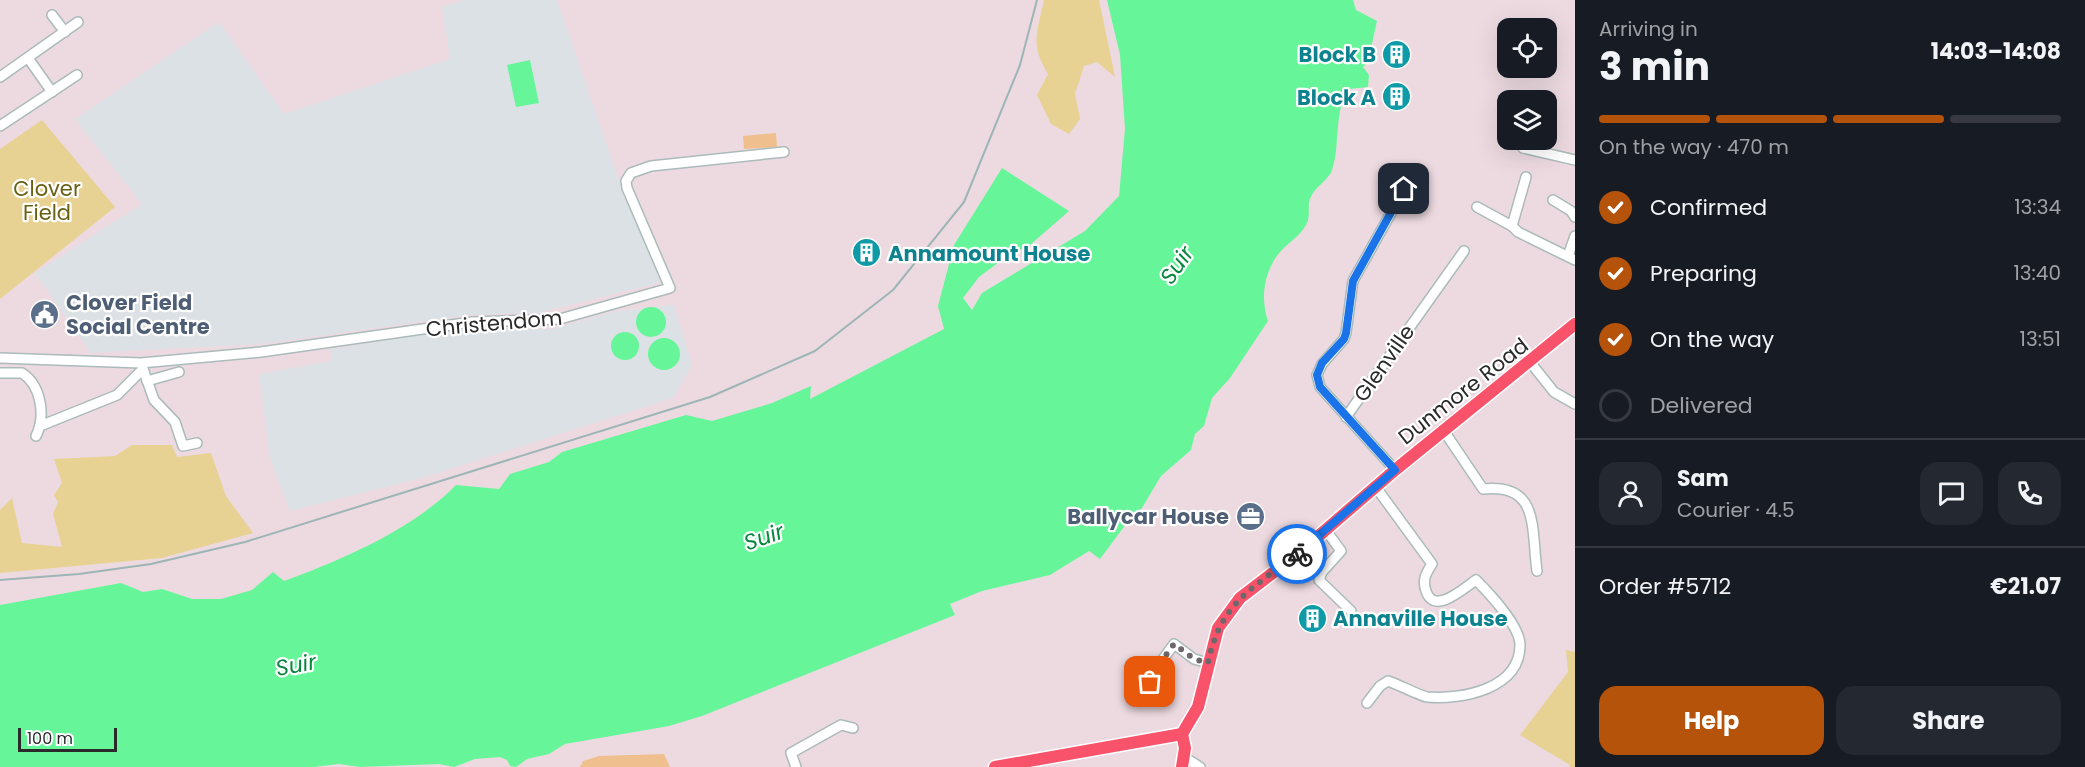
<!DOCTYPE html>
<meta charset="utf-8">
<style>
body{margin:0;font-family:Poppins,sans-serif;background:#242831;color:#f1f3f6;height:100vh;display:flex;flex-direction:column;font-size:22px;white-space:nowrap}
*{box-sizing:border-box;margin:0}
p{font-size:20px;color:#9ea1a6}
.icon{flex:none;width:33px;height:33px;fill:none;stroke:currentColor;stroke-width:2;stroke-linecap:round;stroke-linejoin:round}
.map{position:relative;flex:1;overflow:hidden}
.panel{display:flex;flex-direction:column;background:#171b24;width:510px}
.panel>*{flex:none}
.tools{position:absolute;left:1497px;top:18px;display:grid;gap:12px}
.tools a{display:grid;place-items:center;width:60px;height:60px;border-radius:12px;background:#171b24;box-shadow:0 6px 24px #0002;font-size:30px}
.scale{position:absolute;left:18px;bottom:15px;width:99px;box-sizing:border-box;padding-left:6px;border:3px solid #2a2a2a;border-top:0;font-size:16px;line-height:21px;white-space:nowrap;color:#2a2a2a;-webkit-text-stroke:4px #fff;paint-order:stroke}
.pin{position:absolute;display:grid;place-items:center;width:51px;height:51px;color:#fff;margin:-26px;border-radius:12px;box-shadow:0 3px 9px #0006}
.courier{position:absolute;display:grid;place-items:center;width:60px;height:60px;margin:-30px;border:4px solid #1a73e8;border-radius:50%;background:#fff;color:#222;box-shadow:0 2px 8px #0007}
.headline em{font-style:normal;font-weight:700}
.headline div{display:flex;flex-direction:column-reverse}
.headline{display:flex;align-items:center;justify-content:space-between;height:102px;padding:0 24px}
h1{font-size:39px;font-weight:700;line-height:45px}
.bar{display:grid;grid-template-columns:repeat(4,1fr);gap:9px 6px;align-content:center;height:72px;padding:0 24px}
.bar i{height:8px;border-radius:4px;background:#363941}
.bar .current{background:#b45309}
.bar p{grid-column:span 4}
.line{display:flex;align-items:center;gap:15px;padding:0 24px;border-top:2px solid #363941}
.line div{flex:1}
.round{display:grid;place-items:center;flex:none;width:63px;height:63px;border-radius:18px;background:#242831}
ol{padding:0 24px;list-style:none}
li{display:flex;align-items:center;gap:18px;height:66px}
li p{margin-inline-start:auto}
li .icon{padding:6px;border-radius:50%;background:#b45309;color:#fff;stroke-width:4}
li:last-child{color:#9ea1a6}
li i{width:33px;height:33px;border:3px solid #363941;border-radius:50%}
.button{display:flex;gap:12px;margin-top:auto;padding:12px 24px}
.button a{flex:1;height:69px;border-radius:18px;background:#b45309;color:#fff;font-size:24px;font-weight:700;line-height:69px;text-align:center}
.button a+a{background:#242831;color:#f1f3f6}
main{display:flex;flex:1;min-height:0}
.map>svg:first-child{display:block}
.industrial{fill:#dce1e5}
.green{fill:#e7d293}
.pitch{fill:#efc08e}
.water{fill:#66f699}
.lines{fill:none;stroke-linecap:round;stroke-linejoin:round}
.minor-casing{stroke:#abbbba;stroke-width:12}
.major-casing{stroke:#fff;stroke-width:15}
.minor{stroke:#fff;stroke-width:9}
.major{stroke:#f9536b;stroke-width:12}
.rail{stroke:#9db5b4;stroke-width:2}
.done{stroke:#6e686a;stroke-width:6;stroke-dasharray:0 10.8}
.route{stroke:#1a73e8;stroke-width:8}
.labels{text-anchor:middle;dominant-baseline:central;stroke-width:4.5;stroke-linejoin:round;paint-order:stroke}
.culture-label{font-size:21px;font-weight:bold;fill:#0d838f;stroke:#fff;text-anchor:end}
.park-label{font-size:21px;fill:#6b6115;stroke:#fff}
.service-label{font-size:21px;font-weight:bold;fill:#4e5e75;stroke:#fff;text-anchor:start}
.street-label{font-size:21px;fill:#2a2a2a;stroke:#fff}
.water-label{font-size:22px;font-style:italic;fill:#07863e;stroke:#fff}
</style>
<main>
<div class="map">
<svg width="1575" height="767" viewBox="0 0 1575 767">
<rect width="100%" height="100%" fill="#eddae1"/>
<g class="industrial">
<path d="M465,0H557L618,178L662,282L538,313L469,315L260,344L91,353L35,273L142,204L75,119L219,22L284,114L450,59L442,7Z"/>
<path d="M674,305L692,365L673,398L422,478L290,511L270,458L259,374L332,361L330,349L461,329H552L617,311Z"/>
</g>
<g class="green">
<path d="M1044,0H1099L1115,77L1097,62L1084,66L1075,94L1080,119L1069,134L1051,124L1037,95L1048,74C1030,44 1037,33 1044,0Z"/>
<path d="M42,120L115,207L0,299V149Z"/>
<path d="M132,445H172L177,457L211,453L226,496L253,533L162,558L0,573V510L12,498L22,543L62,547L53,514L58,502L54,495L62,483L54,459L115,456Z"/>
<path d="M1566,650L1575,652V767H1569L1570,765L1520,735L1568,672Z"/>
</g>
<g class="pitch">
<path d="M776,133L777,147L744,149L743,136Z"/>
<path d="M664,754L670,767H580L583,761L599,756Z"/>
</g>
<g class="water">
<path d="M1107,0H1353L1356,10L1377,21L1368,62L1363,67L1369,75L1368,87L1349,89C1333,111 1341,144 1332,170C1329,180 1314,187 1310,199C1307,207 1311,216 1306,225C1299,237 1289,242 1280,252C1264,271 1260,298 1268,321L1230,378L1212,398L1204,426L1195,434L1191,450L1161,476L1142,508L1129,520L1100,559L1089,551L1050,575L982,591L950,604L955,615L702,716L669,726L565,744L549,754L527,759L516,767L510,766L507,760L500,757L475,759L454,767L439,764L360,767L339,764L314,767H0V605L121,583L143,592L162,589L192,599H221L252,590L273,572L284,581C342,560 413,529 456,485L499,489L510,474L549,462L562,452L686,415L712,421L772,403L811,386L810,399L944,329L938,306L954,245L1002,168L1069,211L1030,245L1007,256L979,277L963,298L972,310L982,293L1085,231L1119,196L1125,129L1120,55Z"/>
<path d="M530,60L539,103L516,107L507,65Z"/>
<circle cx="651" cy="322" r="15"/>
<circle cx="625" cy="346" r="14"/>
<circle cx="664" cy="354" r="16"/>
</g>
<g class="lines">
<defs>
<g id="minor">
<path d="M52,15L65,32"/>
<path d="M28,58L52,92"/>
<path d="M0,77L78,22"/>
<path d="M0,126L77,75"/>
<path d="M1523,148L1575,160"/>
<path d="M1553,200L1571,211L1575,217"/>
<path d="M1477,207L1512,226L1518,232L1575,260"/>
<path d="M1512,226L1526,177"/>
<path d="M1568,256L1575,236"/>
<path d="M0,358L141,363L261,352L472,322L560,319L670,288L627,188L626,181L631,173L651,166L784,152"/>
<path d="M1530,362L1554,392L1575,404"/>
<path d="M142,366L154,400L175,422L183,446L197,443"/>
<path d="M0,373H22C41,385 46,416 36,436"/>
<path d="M147,381L179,372"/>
<path d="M1346,417L1464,251"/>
<path d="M40,426L117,395L143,369"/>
<path d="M1444,431L1483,489C1540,483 1531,528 1537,571"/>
<path d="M1395,470L1320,387L1317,375L1322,364L1344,339L1346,333L1353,281L1406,186"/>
<path d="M1325,529L1341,551L1322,572L1319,580L1351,611"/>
<path d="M1151,682L1158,666L1174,644L1194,659L1208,663"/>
<path d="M1367,703L1380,686L1388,681C1397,684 1421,696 1427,697C1462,700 1520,689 1520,645C1520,626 1489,593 1476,580C1464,588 1434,616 1426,591C1422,580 1426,573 1432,564L1375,486"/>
<path d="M1184,757L1200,767"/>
<path d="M796,767L791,753L841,725L853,728"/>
</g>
<g id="major">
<path d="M1182,734L1198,707L1218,628L1240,598L1300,552L1395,470L1575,324"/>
<path d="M995,767L1182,734"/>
<path d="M1182,767L1185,748L1182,734"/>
</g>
</defs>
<use href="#minor" class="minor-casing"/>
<use href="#major" class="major-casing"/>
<use href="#minor" class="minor"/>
<use href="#major" class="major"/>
<path class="rail" d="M0,580L79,574L151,564L245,542L710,397L815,351L893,290L964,202L1020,65L1037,0"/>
</g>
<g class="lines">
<path class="done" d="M1150,682L1158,666L1174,644L1194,659L1208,663C1220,603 1252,589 1297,554"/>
<path class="route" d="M1297,554L1395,470L1320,387L1317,375L1322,363L1344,339L1346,333L1353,281L1404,189"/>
</g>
<defs>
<symbol id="building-disc" viewBox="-11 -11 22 22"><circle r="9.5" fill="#0f9aa8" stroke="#fff"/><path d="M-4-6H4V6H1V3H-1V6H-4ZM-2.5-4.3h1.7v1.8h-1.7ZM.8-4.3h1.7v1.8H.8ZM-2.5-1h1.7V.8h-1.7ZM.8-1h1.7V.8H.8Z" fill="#fff"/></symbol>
<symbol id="civic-disc" viewBox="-11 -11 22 22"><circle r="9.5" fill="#5c6f8a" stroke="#fff"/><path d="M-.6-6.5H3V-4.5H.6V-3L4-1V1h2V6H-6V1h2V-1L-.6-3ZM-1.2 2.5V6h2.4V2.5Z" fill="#fff"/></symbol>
<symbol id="office-disc" viewBox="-11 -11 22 22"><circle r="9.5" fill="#5c6f8a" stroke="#fff"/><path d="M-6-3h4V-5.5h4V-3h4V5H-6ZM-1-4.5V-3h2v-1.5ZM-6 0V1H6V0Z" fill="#fff"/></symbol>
</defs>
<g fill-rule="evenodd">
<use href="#building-disc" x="1380" y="38" width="33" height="33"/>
<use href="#building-disc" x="1380" y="80" width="33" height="33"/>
<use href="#building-disc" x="850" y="236" width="33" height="33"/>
<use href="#civic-disc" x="28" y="298" width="33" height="33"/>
<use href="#office-disc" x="1234" y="500" width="33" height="33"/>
<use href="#building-disc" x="1296" y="602" width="33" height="33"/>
</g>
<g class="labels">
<g class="culture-label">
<text x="1376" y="54">Block B</text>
<text x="1376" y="97">Block A</text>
<text x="888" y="253" text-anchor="start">Annamount House</text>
<text x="1333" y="618" text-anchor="start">Annaville House</text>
</g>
<g class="park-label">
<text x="47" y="188">Clover<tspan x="47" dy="24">Field</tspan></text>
</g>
<g class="service-label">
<text x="66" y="302">Clover Field<tspan x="66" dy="24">Social Centre</tspan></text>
<text x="1229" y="516" text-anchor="end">Ballycar House</text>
</g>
<g class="street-label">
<text transform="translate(494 323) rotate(-5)">Christendom</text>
<text transform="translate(1384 363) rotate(-55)">Glenville</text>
<text transform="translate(1463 391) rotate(-38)">Dunmore Road</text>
</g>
<g class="water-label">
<text transform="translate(1177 265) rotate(-55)">Suir</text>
<text transform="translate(764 537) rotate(-19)">Suir</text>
<text transform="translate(296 665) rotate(-10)">Suir</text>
</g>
</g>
</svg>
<div class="tools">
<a><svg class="icon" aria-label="locate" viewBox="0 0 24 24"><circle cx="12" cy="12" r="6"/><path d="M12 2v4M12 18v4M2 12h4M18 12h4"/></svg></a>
<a><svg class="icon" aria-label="layers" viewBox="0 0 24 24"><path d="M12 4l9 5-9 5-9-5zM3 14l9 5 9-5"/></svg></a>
</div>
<div class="scale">100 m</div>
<div class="pin" style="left:1150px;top:682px;background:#ea580c"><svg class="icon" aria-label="bag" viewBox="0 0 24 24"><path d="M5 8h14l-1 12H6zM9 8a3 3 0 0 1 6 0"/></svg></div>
<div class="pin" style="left:1404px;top:189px;background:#1f2937"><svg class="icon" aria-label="home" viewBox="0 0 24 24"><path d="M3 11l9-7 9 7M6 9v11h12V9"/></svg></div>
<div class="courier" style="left:1297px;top:554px"><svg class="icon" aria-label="bike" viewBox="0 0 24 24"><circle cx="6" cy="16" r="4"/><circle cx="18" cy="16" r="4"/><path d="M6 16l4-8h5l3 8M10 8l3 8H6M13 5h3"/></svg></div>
</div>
<section class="panel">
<div class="headline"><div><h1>3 min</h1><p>Arriving in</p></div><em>14:03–14:08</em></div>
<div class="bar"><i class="current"></i><i class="current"></i><i class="current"></i><i></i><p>On the way · 470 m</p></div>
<ol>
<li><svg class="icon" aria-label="check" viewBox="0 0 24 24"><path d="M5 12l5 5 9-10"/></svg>Confirmed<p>13:34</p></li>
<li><svg class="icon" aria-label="check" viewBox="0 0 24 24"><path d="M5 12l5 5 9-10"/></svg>Preparing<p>13:40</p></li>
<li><svg class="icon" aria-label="check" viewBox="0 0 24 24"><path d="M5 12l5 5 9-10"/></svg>On the way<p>13:51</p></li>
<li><i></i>Delivered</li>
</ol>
<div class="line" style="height:108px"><a class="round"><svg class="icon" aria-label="person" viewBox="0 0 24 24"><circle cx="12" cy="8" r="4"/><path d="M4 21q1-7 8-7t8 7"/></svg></a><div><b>Sam</b><p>Courier · 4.5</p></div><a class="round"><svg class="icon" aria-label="chat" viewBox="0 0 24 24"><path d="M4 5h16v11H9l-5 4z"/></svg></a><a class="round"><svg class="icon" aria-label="phone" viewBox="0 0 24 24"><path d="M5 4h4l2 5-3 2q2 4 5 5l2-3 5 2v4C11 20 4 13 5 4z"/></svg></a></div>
<div class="line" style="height:78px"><div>Order #5712</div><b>€21.07</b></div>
<div class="button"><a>Help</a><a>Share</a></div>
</section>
</main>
